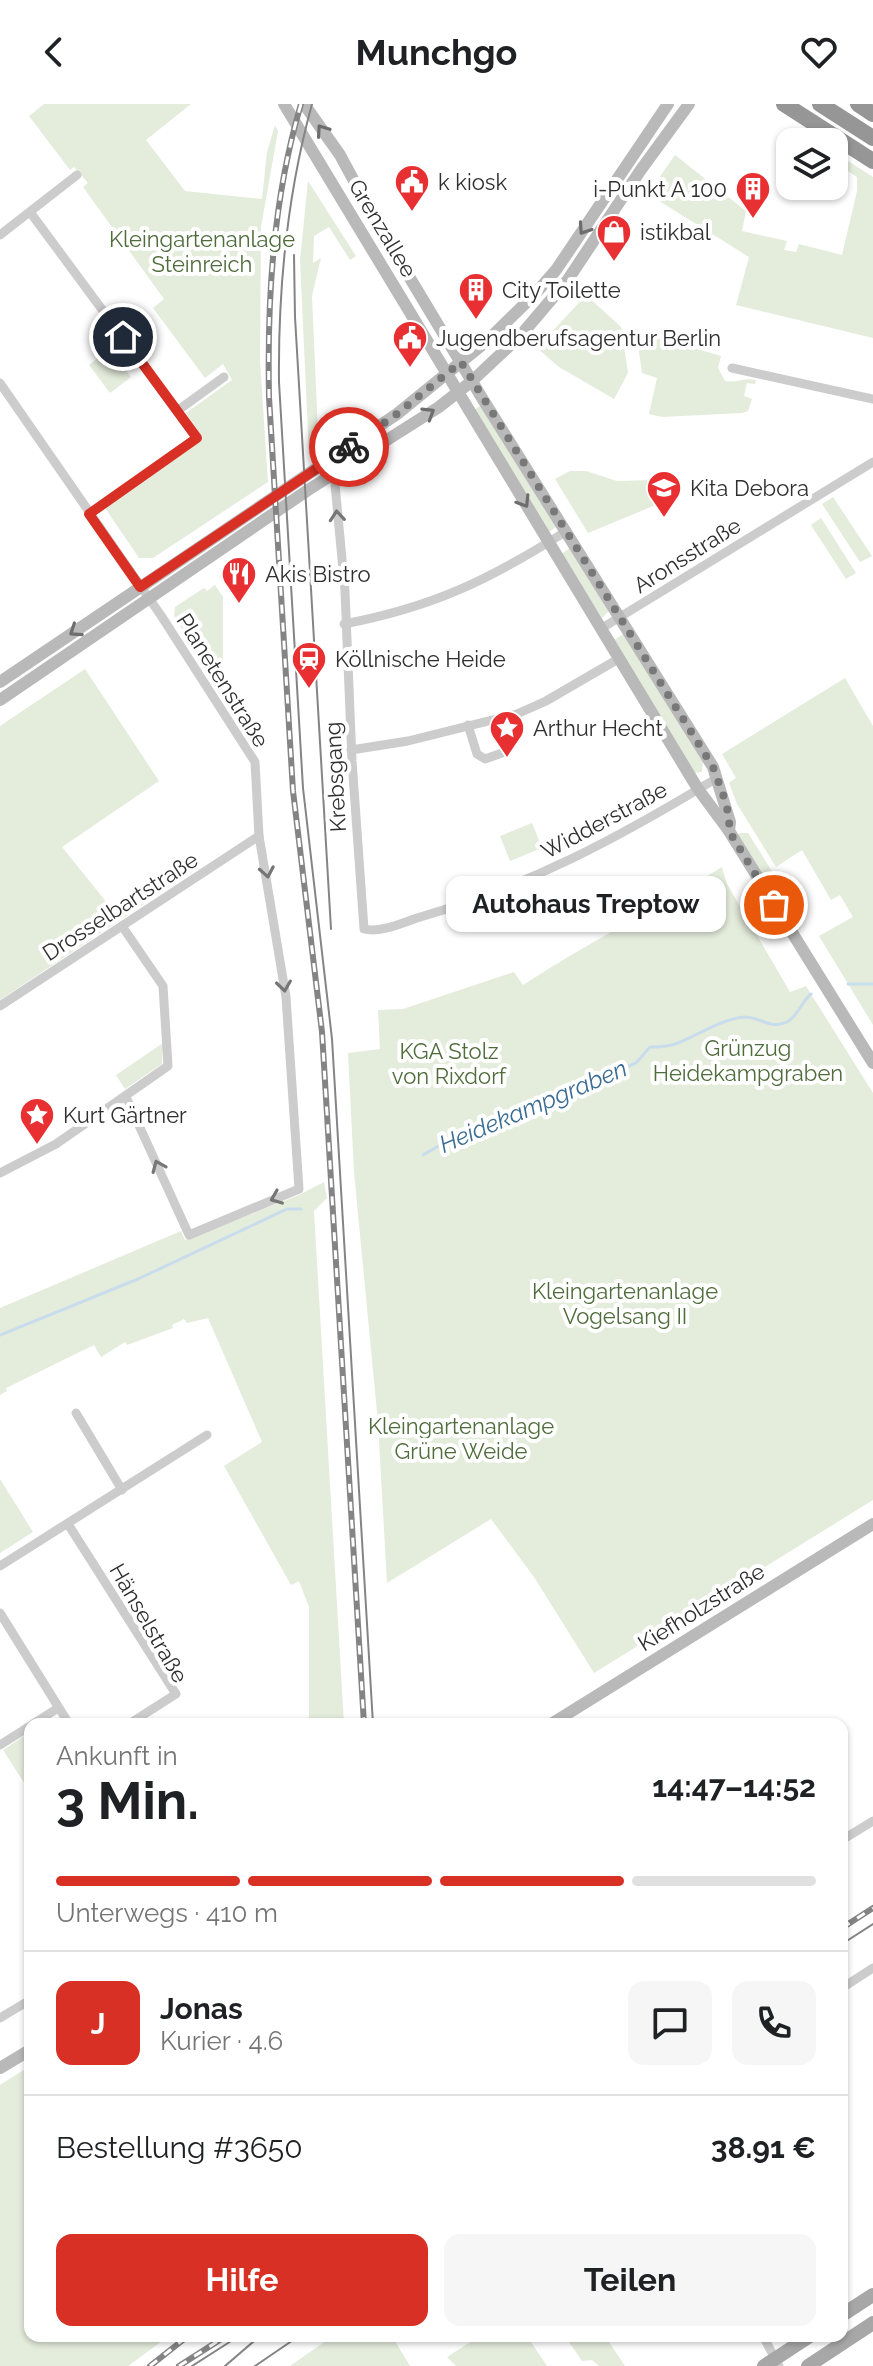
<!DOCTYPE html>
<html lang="de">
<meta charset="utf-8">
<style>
body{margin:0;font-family:Raleway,sans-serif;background:#f6f6f6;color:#202124;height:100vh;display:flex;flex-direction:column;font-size:30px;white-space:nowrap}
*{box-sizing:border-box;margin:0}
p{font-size:26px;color:#757577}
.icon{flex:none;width:44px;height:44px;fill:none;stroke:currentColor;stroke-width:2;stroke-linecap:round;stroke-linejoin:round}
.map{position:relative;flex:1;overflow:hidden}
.sheet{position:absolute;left:24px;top:1614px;width:824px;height:624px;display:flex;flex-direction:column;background:#fff;border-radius:16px;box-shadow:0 2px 6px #0004}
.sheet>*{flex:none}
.controls{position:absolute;left:776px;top:24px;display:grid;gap:16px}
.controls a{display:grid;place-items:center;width:72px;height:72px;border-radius:16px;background:#fff;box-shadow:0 2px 6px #0004;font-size:40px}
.pin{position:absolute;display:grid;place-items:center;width:68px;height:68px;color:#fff;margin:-34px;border:4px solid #fff;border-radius:50%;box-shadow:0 2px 8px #0007}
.courier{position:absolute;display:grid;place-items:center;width:80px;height:80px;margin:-40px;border:6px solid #d93025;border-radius:50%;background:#fff;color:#222;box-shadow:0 2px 10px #0007}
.bubble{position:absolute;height:56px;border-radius:16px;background:#fff;box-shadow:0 2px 6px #0004;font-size:26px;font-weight:700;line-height:56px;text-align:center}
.summary em{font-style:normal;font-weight:700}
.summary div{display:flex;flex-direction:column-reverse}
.summary{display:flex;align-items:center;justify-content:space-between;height:136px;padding:0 32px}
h1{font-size:52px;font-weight:700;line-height:60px}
.bar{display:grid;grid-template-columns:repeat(4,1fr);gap:12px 8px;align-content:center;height:96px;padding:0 32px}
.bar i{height:10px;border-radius:6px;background:#e0e0e0}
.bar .on{background:#d93025}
.bar p{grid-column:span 4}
.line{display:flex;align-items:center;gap:20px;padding:0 32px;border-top:2px solid #e0e0e0}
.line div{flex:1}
.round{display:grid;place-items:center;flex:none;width:84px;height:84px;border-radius:16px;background:#f6f6f6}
.button{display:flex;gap:16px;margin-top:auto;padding:16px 32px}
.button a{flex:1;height:92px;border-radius:16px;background:#d93025;color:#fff;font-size:32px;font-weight:700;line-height:92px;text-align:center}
.button a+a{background:#f6f6f6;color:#202124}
header{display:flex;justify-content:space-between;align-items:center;height:104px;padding:0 32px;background:#fff;font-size:36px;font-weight:700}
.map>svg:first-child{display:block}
.green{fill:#e4ecdc}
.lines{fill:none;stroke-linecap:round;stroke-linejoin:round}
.stream{stroke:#c8dcec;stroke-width:3}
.street{stroke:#ccc;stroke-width:9}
.secondary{stroke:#b9b9b9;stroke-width:12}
.primary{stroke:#a7a7a7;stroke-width:14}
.highway{stroke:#969696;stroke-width:16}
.tram{stroke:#848484;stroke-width:2}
.rail-casing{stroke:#848484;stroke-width:6}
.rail{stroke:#fff;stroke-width:3;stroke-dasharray:9;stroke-linecap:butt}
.oneway{stroke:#6d6d6d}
.oneway2{stroke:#767676}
.done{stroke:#787878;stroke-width:8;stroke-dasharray:0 14.4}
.route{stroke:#d93025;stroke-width:10}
.labels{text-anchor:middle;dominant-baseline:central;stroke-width:8;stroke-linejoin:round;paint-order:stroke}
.poi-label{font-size:22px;fill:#2f2f2f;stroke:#fff;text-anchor:start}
.street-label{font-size:22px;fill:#2f2f2f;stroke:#fff}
.park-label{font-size:22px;fill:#4f6c3b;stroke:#fff}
.water-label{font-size:24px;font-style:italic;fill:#3b6c93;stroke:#fff}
</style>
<header><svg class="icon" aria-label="back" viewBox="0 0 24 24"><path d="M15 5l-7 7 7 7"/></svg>Munchgo<svg class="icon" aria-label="heart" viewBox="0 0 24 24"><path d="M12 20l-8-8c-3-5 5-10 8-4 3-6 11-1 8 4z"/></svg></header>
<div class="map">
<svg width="873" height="2262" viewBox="0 0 873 2262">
<rect width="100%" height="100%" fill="#fff"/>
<g class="green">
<path d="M44,0H191L146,36L185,87L262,95L267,48L275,21L278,27L261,123L260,257L268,378L153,454H139L105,404L203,334L186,309L232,276L223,260L205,274L153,204L164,195L83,83L88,79L74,63L70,66L29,12Z"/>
<path d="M834,48L873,73V234L736,201L749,153L648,90L675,51L746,107L742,127L787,137L784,146L796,148L799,140L842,151L857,87V73L834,58Z"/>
<path d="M308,77L356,152L350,156L329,123L314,132L313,159L321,154L312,192L318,328L323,337L309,350L300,156Z"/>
<path d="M586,191L621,223L628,269L614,295L559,263L537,244Z"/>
<path d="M636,227L721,252L718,264L725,277C737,279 744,273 756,276L755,280L747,279L744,292L752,295L748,307L742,309L662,313L649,310L657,274L642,269Z"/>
<path d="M110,245L131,273L110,289L89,261Z"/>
<path d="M481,301L556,423L549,428L473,307Z"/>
<path d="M570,367H586L617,377L653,376C661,383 662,391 658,400L588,429L555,375Z"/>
<path d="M833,393L872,452L860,458L822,400Z"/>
<path d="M821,414L856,469L846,475L811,421Z"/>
<path d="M570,444L609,507L602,514L561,450Z"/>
<path d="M215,481L223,493V565L214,575L174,512L175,503L204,484L207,487Z"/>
<path d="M625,529L703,657L702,668L694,669L614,536Z"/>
<path d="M85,565L159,677L62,743L112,805L162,773L166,777L197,758L200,763L0,896V622Z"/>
<path d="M845,574L873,622V921L819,832L853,813L840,791L831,796L802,746L776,763L737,700L729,679L736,674L722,650Z"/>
<path d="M532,719L542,744L510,757L500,732Z"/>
<path d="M740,729H748L785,788L779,791L774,783L769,782L738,731Z"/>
<path d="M722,763L727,780L790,888L806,882L873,989V1396L594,1569L534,1473L491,1415L387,1479L378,1319L354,1068L348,949L380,945L378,906L403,905L514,868L523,881C588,839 656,804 722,763Z"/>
<path d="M163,939L162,960L125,985L116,971Z"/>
<path d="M324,1078L327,1094L314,1107L344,1620H309V1503L299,1477L291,1481L224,1362L262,1338L208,1214L187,1219L184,1215L172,1221L173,1224L127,1241L125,1238L101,1253L94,1241L6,1284L7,1287L0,1291V1204L181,1127L185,1136L299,1091Z"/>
<path d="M0,1375L33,1428L0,1449Z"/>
<path d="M30,1628V1688L3,1646Z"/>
<path d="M30,1962V2232H169L128,2262H0V1981Z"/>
<path d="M333,2232H392L410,2262H290Z"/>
<path d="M480,2232L492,2234L495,2232H527L547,2262H456L447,2253Z"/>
<path d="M565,2232H605L625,2262H599L592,2256L582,2257Z"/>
</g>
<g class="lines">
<g class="stream">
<path d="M848,880H873"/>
<path d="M423,1051L456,1032L540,995L563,990L636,959L650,943C658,943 667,943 675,940C695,933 723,914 745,913C761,913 770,926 787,918C799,911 801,898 811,890"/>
<path d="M0,1231L138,1175L287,1105H301"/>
</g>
<g class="street">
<path d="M30,108L197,334L89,410"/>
<path d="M0,131L77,71"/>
<path d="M732,264L873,295"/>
<path d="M0,279L162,513L255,658L259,732L286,893L299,1085L189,1131L126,993"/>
<path d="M177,307L224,273"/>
<path d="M334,370L345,487L352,657L364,825C380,829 402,819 417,814C529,782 618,734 717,674"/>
<path d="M344,520C433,503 489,476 565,428"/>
<path d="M602,524L873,358"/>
<path d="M468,621L477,650L485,655L502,649L506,644L495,616"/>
<path d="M351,646L408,637L517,610L546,597L620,554"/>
<path d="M0,902L259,732"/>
<path d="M0,1069L56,1040L168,962L163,882L122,822"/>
<path d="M76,1309L122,1386"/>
<path d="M68,1420L176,1590L129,1620"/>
<path d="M0,1462L207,1331"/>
<path d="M0,1509L69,1620"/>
<path d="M33,1620L58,1604"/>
<path d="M0,1641L30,1622"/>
<path d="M842,1736L873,1717"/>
<path d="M842,1884L873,1864"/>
<path d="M0,1914L30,1896"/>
<path d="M763,2232L779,2262"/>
</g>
<g class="secondary">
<path d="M284,0L698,685L729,727L873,959"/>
<path d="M304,0L340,51L375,116L482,294L713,663L730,718L729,727"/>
<path d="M0,578L397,310L488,236L535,190L556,166L668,0"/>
<path d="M0,596L308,386L439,303L472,277L521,231L567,177L640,67L689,0"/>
<path d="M551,1620L873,1420"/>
<path d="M0,1964L30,1946"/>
</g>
<g class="primary">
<path d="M842,2211L873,2191"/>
<path d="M764,2262L810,2232"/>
<path d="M808,2262L873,2219"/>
</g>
<g class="highway">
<path d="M784,0L873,57"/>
<path d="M820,0L873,34"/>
<path d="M858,0L873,10"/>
</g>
<g class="tram">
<path d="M312,0C287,91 278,184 279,278L303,684L332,935L373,1620"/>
<path d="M294,151L295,213L331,825"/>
<path d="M842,1840L873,1820"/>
<path d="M192,2262L239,2232"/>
<path d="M225,2262L260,2232"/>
<path d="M255,2262L299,2232"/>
</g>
<defs>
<g id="rail">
<path d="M301,0C273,95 267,194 269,293L293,687L322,928L364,1620"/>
<path d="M842,1824L873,1804"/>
<path d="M150,2262L188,2232"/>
<path d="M179,2262L226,2232"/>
</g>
</defs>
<use href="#rail" class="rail-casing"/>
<use href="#rail" class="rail"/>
</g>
<defs><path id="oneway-chevron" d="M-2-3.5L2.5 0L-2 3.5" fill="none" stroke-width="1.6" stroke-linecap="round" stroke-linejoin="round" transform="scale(2)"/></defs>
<g class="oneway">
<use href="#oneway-chevron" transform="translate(322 26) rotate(-125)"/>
<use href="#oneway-chevron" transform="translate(584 125) rotate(124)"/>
<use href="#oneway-chevron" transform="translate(429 309) rotate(-32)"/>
<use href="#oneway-chevron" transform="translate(524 398) rotate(58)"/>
<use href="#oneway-chevron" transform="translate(75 527) rotate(146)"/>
</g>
<g class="oneway2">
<use href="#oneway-chevron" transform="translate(337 412) rotate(-95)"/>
<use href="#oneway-chevron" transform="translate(267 768) rotate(80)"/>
<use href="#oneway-chevron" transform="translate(284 882) rotate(82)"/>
<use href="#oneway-chevron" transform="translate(158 1062) rotate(-113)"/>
<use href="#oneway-chevron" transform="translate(276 1094) rotate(158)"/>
</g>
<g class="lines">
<path class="done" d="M349,343L397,310L461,258L713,663C720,683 731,706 729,727L774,801"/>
<path class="route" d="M123,233L197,334L89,410L140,483L349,343"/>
</g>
<defs>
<symbol id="civic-pin" viewBox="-11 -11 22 30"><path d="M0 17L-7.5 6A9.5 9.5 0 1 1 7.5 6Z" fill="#e82f32" stroke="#fff"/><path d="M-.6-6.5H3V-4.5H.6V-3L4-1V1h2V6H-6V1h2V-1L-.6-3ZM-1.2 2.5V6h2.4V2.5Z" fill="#fff"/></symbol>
<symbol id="building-pin" viewBox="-11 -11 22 30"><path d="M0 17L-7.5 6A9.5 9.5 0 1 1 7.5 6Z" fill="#e82f32" stroke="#fff"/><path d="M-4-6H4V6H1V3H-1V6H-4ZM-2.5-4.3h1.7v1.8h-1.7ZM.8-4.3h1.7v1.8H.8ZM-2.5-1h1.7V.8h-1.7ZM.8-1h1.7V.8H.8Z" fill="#fff"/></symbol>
<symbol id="shop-pin" viewBox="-11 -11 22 30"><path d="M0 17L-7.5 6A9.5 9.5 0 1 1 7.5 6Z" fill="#e82f32" stroke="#fff"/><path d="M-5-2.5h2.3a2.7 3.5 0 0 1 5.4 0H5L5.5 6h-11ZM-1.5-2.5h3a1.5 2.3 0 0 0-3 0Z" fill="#fff"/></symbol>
<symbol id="school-pin" viewBox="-11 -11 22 30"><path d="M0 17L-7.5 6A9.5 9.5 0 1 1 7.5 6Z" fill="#e82f32" stroke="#fff"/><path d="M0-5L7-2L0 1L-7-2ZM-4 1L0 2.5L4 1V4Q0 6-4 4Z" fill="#fff"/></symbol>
<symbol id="restaurant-pin" viewBox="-11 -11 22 30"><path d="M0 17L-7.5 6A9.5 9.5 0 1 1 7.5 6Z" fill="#e82f32" stroke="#fff"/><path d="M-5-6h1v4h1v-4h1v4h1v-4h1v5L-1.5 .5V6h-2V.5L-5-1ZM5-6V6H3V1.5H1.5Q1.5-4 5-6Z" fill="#fff"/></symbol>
<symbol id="station-pin" viewBox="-11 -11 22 30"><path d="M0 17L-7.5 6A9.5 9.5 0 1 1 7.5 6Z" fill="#e82f32" stroke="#fff"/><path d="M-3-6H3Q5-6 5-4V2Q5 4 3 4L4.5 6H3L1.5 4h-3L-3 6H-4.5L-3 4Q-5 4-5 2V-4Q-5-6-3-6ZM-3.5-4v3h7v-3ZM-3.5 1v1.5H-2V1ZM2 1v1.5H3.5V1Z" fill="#fff"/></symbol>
<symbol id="sight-pin" viewBox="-11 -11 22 30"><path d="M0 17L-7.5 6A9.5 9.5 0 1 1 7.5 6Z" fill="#e82f32" stroke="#fff"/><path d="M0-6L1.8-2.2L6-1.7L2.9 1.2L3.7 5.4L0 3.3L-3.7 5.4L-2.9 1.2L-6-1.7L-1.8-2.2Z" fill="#fff"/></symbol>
</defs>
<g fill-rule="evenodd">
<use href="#civic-pin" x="392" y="58" width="40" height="54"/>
<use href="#building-pin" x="733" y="65" width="40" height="54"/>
<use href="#shop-pin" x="594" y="108" width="40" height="54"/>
<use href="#building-pin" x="456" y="166" width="40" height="54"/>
<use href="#civic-pin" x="390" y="214" width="40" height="54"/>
<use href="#school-pin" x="644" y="364" width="40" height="54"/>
<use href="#restaurant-pin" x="219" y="450" width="40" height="54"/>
<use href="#station-pin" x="289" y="535" width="40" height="54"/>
<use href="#sight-pin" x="487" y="604" width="40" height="54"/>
<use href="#sight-pin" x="17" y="991" width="40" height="54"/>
</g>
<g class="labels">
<g class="poi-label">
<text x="438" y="78">k kiosk</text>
<text x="727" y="85" text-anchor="end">i-Punkt A 100</text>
<text x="640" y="128">istikbal</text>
<text x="502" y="186">City Toilette</text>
<text x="436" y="234">Jugendberufsagentur Berlin</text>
<text x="690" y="384">Kita Debora</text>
<text x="265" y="470">Akis Bistro</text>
<text x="335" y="555">Köllnische Heide</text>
<text x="533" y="624">Arthur Hecht</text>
<text x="63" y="1011">Kurt Gärtner</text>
</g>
<g class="street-label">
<text transform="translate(383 124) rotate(59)">Grenzallee</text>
<text transform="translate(687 451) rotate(-32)">Aronsstraße</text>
<text transform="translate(223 576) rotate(58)">Planetenstraße</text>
<text transform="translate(335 673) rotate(-93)">Krebsgang</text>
<text transform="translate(604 716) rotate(-28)">Widderstraße</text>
<text transform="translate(120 802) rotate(-33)">Drosselbartstraße</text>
<text transform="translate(701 1503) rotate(-32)">Kiefholzstraße</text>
<text transform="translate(149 1519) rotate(60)">Hänselstraße</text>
</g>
<g class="park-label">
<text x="202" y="135">Kleingartenanlage<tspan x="202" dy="25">Steinreich</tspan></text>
<text x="748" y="944">Grünzug<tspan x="748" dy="25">Heidekampgraben</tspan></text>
<text x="449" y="947">KGA Stolz<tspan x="449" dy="25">von Rixdorf</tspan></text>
<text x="625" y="1187">Kleingartenanlage<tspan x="625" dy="25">Vogelsang II</tspan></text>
<text x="461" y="1322">Kleingartenanlage<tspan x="461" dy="25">Grüne Weide</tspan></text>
</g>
<g class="water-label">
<text transform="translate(533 1002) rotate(-23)">Heidekampgraben</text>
</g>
</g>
</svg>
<div class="controls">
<a><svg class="icon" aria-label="layers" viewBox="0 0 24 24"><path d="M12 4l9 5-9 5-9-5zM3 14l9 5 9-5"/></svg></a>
</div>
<div class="pin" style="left:774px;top:801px;background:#ea580c"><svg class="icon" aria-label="bag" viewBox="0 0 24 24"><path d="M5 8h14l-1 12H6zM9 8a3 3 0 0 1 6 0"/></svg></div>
<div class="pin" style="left:123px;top:233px;background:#1f2937"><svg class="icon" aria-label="home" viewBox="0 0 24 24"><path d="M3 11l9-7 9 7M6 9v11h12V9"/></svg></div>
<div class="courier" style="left:349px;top:343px"><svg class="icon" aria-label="bike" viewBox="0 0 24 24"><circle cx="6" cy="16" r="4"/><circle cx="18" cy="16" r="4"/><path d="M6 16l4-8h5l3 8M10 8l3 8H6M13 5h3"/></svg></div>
<div class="bubble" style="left:446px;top:772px;width:280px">Autohaus Treptow</div>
<section class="sheet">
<div class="summary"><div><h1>3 Min.</h1><p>Ankunft in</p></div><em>14:47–14:52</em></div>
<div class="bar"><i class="on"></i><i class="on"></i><i class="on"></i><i></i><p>Unterwegs · 410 m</p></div>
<div class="line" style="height:144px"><b class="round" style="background:#d93025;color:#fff">J</b><div><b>Jonas</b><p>Kurier · 4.6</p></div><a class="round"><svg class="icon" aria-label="chat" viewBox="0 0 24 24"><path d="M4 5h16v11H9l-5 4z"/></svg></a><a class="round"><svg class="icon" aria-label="phone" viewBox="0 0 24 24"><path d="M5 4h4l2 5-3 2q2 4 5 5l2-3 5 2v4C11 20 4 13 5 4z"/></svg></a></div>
<div class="line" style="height:104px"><div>Bestellung #3650</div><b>38.91 €</b></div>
<div class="button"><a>Hilfe</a><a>Teilen</a></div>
</section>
</div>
